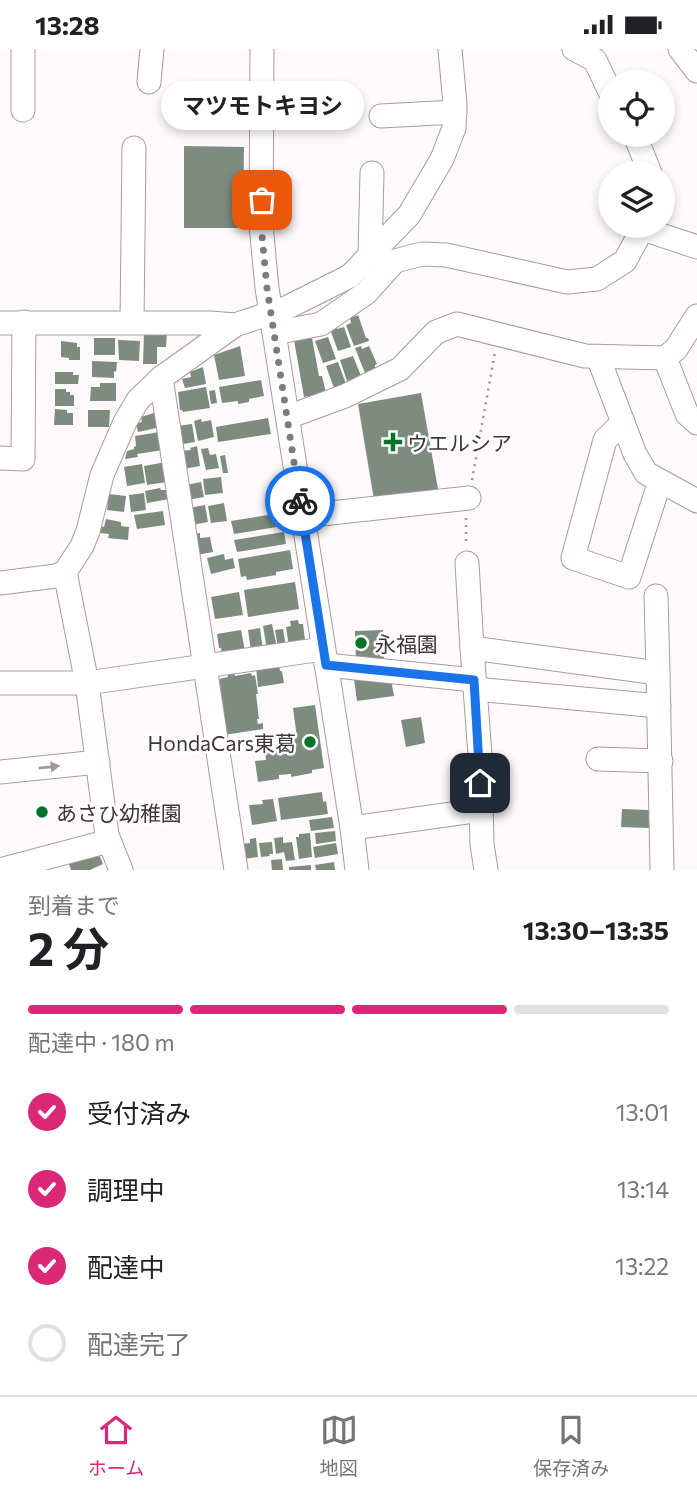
<!DOCTYPE html>
<html lang="ja">
<meta charset="utf-8">
<style>
body{margin:0;font-family:Commissioner,"Noto Sans JP",sans-serif;background:#f6f6f6;color:#202124;height:100vh;display:flex;flex-direction:column;font-size:26px;white-space:nowrap}
*{box-sizing:border-box;margin:0}
p{font-size:23px;color:#757577}
.icon{flex:none;width:38px;height:38px;fill:none;stroke:currentColor;stroke-width:2;stroke-linecap:round;stroke-linejoin:round}
.map{position:relative;height:821px;overflow:hidden}
.panel{display:flex;flex-direction:column;background:#fff;flex:1}
.panel>*{flex:none}
.tools{position:absolute;left:598px;top:21px;display:grid;gap:14px}
.tools a{display:grid;place-items:center;width:77px;height:77px;border-radius:50%;background:#fff;box-shadow:0 4px 10px #0003;font-size:35px}
.pin{position:absolute;display:grid;place-items:center;width:60px;height:60px;color:#fff;margin:-30px;border-radius:14px;box-shadow:0 4px 10px #0006}
.courier{position:absolute;display:grid;place-items:center;width:70px;height:70px;margin:-35px;border:5px solid #1a73e8;border-radius:50%;background:#fff;color:#222;box-shadow:0 2px 9px #0007}
.bubble{position:absolute;height:49px;border-radius:24px;background:#fff;box-shadow:0 4px 10px #0003;font-size:23px;font-weight:700;line-height:49px;text-align:center}
.summary em{font-style:normal;font-weight:700}
.summary div{display:flex;flex-direction:column-reverse}
.summary{display:flex;align-items:center;justify-content:space-between;height:119px;padding:0 28px}
h1{font-size:46px;font-weight:700;line-height:52px}
.bar{display:grid;grid-template-columns:repeat(4,1fr);gap:10px 7px;align-content:center;height:84px;padding:0 28px}
.bar i{height:9px;border-radius:5px;background:#e0e0e0}
.bar .on{background:#db2777}
.bar p{grid-column:span 4}
ol{padding:0 28px;list-style:none}
li{display:flex;align-items:center;gap:21px;height:77px}
li p{margin-inline-start:auto}
li .icon{padding:7px;border-radius:50%;background:#db2777;color:#fff;stroke-width:4}
li:last-child{color:#757577}
li i{width:38px;height:38px;border:4px solid #e0e0e0;border-radius:50%}
.status{display:flex;justify-content:space-between;align-items:center;height:49px;padding:0 35px;background:#fff;direction:ltr}
.status svg{height:19px;fill:currentColor}
.tabs{display:flex;justify-content:space-around;align-items:center;height:98px;border-top:2px solid #e0e0e0;background:#fff;font-size:19px;color:#757577}
.tabs a{display:grid;justify-items:center;gap:4px}
.tabs .on{color:#db2777}
.map>svg:first-child{display:block}
.building{fill:#7d8c7e}
.lines{fill:none;stroke-linecap:round;stroke-linejoin:round}
.minor-casing{stroke:#ae98a0;stroke-width:25}
.path{stroke:#9b9497;stroke-width:2.5;stroke-dasharray:2 5;stroke-linecap:butt}
.minor{stroke:#fff;stroke-width:23}
.oneway{fill:#9e9a9c}
.done{stroke:#817a7c;stroke-width:7;stroke-dasharray:0 12.6}
.route{stroke:#1a73e8;stroke-width:9}
.poi-dot{fill:#027529;stroke:#fff;stroke-width:2.5}
.labels{text-anchor:middle;dominant-baseline:central;stroke-width:5;stroke-linejoin:round;paint-order:stroke}
.poi-label{font-size:21px;fill:#3e3538;stroke:#fff;text-anchor:start}
</style>
<div class="status"><b>13:28</b><svg viewBox="0 0 49 12"><path d="M0 12V9h3v3zM5 12V6h3v6zM10 12V3h3v9zM15 12V0h3v12zM26 1h20v11H26zM47 4h2v5h-2z"/></svg></div>
<div class="map">
<svg width="697" height="821" viewBox="0 0 697 821">
<rect width="100%" height="100%" fill="#fef9fb"/>
<g class="building">
<path d="M184,97L244,98L243,179H184Z"/>
<path d="M358,266L366,289H368L369,292L354,297L346,276L351,274L350,269Z"/>
<path d="M336,277L337,280L344,278L351,298L338,302L330,280Z"/>
<path d="M144,283H167L166,298H157V315H143Z"/>
<path d="M328,288L336,310L323,314L315,292Z"/>
<rect x="94" y="289" width="21" height="17"/>
<path d="M312,289L319,327H322L326,344L304,348L294,291Z"/>
<path d="M118,291L140,292L139,312L119,311Z"/>
<path d="M61,292L77,294V298H80V311H69V309L61,308Z"/>
<path d="M240,297L245,327L219,331L214,306Z"/>
<path d="M361,297L362,300L369,297L377,315L375,316V319L365,324L355,299Z"/>
<path d="M353,307L361,327L347,332L340,311Z"/>
<path d="M92,312L117,313L116,323L114,322V329L92,328Z"/>
<path d="M338,313L346,335L334,339L326,317Z"/>
<path d="M203,318L206,335L185,339L182,330L191,328L190,323Z"/>
<path d="M55,323H73V326H79L78,335H55Z"/>
<path d="M261,331L264,347L249,350V353L238,355V352L222,354L219,338Z"/>
<path d="M100,334H116V352H90L91,338H100Z"/>
<path d="M206,338L210,359L183,363L182,361H180L178,343Z"/>
<path d="M55,340H66V343H70V346H74V357H55Z"/>
<path d="M215,341L217,354L211,355L209,342Z"/>
<path d="M421,344L438,440L374,451L358,355Z"/>
<path d="M55,360L67,361V364H73V376H54Z"/>
<path d="M88,361H110L109,378H88Z"/>
<path d="M157,363L161,378L138,383L136,374L142,373L141,368Z"/>
<path d="M268,369L271,385L218,393L216,378Z"/>
<path d="M201,370L202,373L211,371L214,388L198,392L194,372Z"/>
<path d="M192,375L195,393L183,395L182,390L180,391L178,377Z"/>
<path d="M160,383L163,401L137,405L138,408L125,410L127,402L134,400V398L136,397L135,387Z"/>
<path d="M197,397L200,417L183,420L180,402L191,401L190,399Z"/>
<path d="M208,399L210,406L216,405L219,419L206,421L201,400Z"/>
<path d="M225,406L228,424H223L220,407Z"/>
<path d="M166,413L167,433L147,436L144,417Z"/>
<path d="M142,415L145,434L127,437L124,418Z"/>
<path d="M221,428L223,444L205,446L203,430Z"/>
<path d="M201,433L204,448L188,451L186,436Z"/>
<path d="M160,439L161,441H167L169,450L147,454L145,442Z"/>
<path d="M144,444L146,461L131,463L129,446Z"/>
<path d="M109,445L126,447L124,463L107,461Z"/>
<path d="M224,454L227,472L211,474L208,457Z"/>
<path d="M205,456L208,473L192,476L189,459Z"/>
<path d="M163,462L165,476L137,480L134,466Z"/>
<path d="M281,464L283,477L234,485L231,472Z"/>
<path d="M106,470L121,473V477L129,478L128,491L108,489L109,485L100,484L101,477L104,478Z"/>
<path d="M284,483L286,495L237,503L234,491Z"/>
<path d="M200,484V489L210,488L213,503L196,506L193,485Z"/>
<path d="M290,501L293,520L276,523V526L247,531L246,527L241,528L238,510Z"/>
<path d="M224,505L225,511L233,509L235,519L211,525L207,509Z"/>
<path d="M295,533L299,560L248,568L244,541Z"/>
<path d="M239,543L243,566L215,570L211,548Z"/>
<path d="M298,571L299,575H303L305,591L289,598L286,578L291,577L290,572Z"/>
<path d="M272,575L277,599L267,601L263,577Z"/>
<path d="M260,579L263,601L251,602L248,581Z"/>
<path d="M283,580L286,598L278,599L275,581Z"/>
<path d="M241,581L245,602L222,606L221,599H219L217,585Z"/>
<path d="M383,581L384,612L356,613L355,582Z"/>
<path d="M279,615L280,622H282L284,634L258,638L256,618Z"/>
<path d="M234,621L235,627L251,624L252,627L255,626L258,645H256L259,670H257L258,675L263,674V680L224,686L218,643L221,642L219,630L228,628L227,623Z"/>
<path d="M354,630L391,631L394,647L357,652Z"/>
<path d="M315,656L324,719L312,721V724L291,728V725L279,726V730L258,733L255,712L266,711L265,703L292,698L291,690L297,689L293,659Z"/>
<path d="M421,668L425,694L406,698L401,671Z"/>
<path d="M322,743L323,753L326,752L328,765L281,771L278,749Z"/>
<path d="M273,750L277,772L252,776L249,756L263,755L262,751Z"/>
<path d="M622,760L649,761V779L621,778Z"/>
<path d="M332,768L334,779L311,782L309,771Z"/>
<path d="M335,782L336,792L316,795L315,784Z"/>
<path d="M310,784L312,808L299,810L296,788H299V785Z"/>
<path d="M283,788V794L292,793L295,811L286,812L284,803L276,805L274,789Z"/>
<path d="M256,789L258,808L244,810L242,795L250,794V790Z"/>
<path d="M272,793L273,805H269L270,807L261,808L259,794Z"/>
<path d="M336,794L338,805L315,809L313,798Z"/>
<path d="M98,803L103,815L90,821H71L69,815Z"/>
<path d="M282,810L283,821H272L271,811Z"/>
<path d="M334,813L335,821H316L315,816Z"/>
<path d="M311,816V821H289V818Z"/>
</g>
<g class="lines">
<defs>
<g id="minor">
<path d="M262,0L261,176L267,239L352,779L357,821"/>
<path d="M574,0L595,11L611,45"/>
<path d="M680,0L697,22"/>
<path d="M149,33L152,0"/>
<path d="M23,61V0"/>
<path d="M381,67L455,63"/>
<path d="M635,86L650,124"/>
<path d="M643,180L697,198"/>
<path d="M370,206L372,124"/>
<path d="M132,273L134,99"/>
<path d="M0,274H210L235,276"/>
<path d="M274,284L321,275L366,244L395,212L422,205L446,206L567,233L597,230L625,212L644,177"/>
<path d="M598,308L635,405L646,424L697,452"/>
<path d="M665,309L687,365L697,374"/>
<path d="M161,329L236,821"/>
<path d="M288,368L345,347L400,320L436,283L457,275L585,307L665,309L676,300L697,267"/>
<path d="M623,373L605,391L573,509L629,528L660,432"/>
<path d="M0,409L23,410L24,273"/>
<path d="M303,467L469,449"/>
<path d="M467,514L472,599"/>
<path d="M65,523L87,634L107,786L121,821"/>
<path d="M0,534L56,527L65,523L82,497L88,482L102,426L125,373L138,351L161,329L235,276L286,259L350,227L409,166L442,110L454,79L455,55L450,0"/>
<path d="M656,547L658,624"/>
<path d="M326,616L474,631"/>
<path d="M0,634H87L323,600"/>
<path d="M475,640L659,657"/>
<path d="M598,710L661,712"/>
<path d="M0,723L98,713"/>
<path d="M352,779L481,761"/>
<path d="M0,821L109,792"/>
<path d="M486,821L482,795L480,706L472,599L658,624L662,821"/>
</g>
</defs>
<use href="#minor" class="minor-casing"/>
<g class="path">
<path d="M472,431L495,303"/>
<path d="M466,469V497"/>
</g>
<use href="#minor" class="minor"/>
</g>
<defs><path id="oneway-solid" d="M-6-.8H1V-3.2L6.5 0L1 3.2V.8H-6Z" transform="scale(1.75)"/></defs>
<use class="oneway" href="#oneway-solid" transform="translate(49 718) rotate(-6)"/>
<g class="lines">
<path class="done" d="M262,151L261,176L267,239L300,452"/>
<path class="route" d="M300,452L326,616L474,631L480,734"/>
</g>
<g class="poi-dot">
<path d="M389.5 382.5h7v7h7v7h-7v7h-7v-7h-7v-7h7z"/>
<circle cx="361" cy="594" r="7"/>
<circle cx="310" cy="693" r="7"/>
<circle cx="42" cy="763" r="7"/>
</g>
<g class="labels">
<g class="poi-label">
<text x="407" y="393">ウエルシア</text>
<text x="375" y="594">永福園</text>
<text x="296" y="693" text-anchor="end">HondaCars東葛</text>
<text x="56" y="763">あさひ幼稚園</text>
</g>
</g>
</svg>
<div class="tools">
<a><svg class="icon" aria-label="locate" viewBox="0 0 24 24"><circle cx="12" cy="12" r="6"/><path d="M12 2v4M12 18v4M2 12h4M18 12h4"/></svg></a>
<a><svg class="icon" aria-label="layers" viewBox="0 0 24 24"><path d="M12 4l9 5-9 5-9-5zM3 14l9 5 9-5"/></svg></a>
</div>
<div class="pin" style="left:262px;top:151px;background:#ea580c"><svg class="icon" aria-label="bag" viewBox="0 0 24 24"><path d="M5 8h14l-1 12H6zM9 8a3 3 0 0 1 6 0"/></svg></div>
<div class="pin" style="left:480px;top:734px;background:#1f2937"><svg class="icon" aria-label="home" viewBox="0 0 24 24"><path d="M3 11l9-7 9 7M6 9v11h12V9"/></svg></div>
<div class="courier" style="left:300px;top:452px"><svg class="icon" aria-label="bike" viewBox="0 0 24 24"><circle cx="6" cy="16" r="4"/><circle cx="18" cy="16" r="4"/><path d="M6 16l4-8h5l3 8M10 8l3 8H6M13 5h3"/></svg></div>
<div class="bubble" style="left:161px;top:32px;width:203px">マツモトキヨシ</div>
</div>
<section class="panel">
<div class="summary"><div><h1>2 分</h1><p>到着まで</p></div><em>13:30–13:35</em></div>
<div class="bar"><i class="on"></i><i class="on"></i><i class="on"></i><i></i><p>配達中 · 180 m</p></div>
<ol>
<li><svg class="icon" aria-label="check" viewBox="0 0 24 24"><path d="M5 12l5 5 9-10"/></svg>受付済み<p>13:01</p></li>
<li><svg class="icon" aria-label="check" viewBox="0 0 24 24"><path d="M5 12l5 5 9-10"/></svg>調理中<p>13:14</p></li>
<li><svg class="icon" aria-label="check" viewBox="0 0 24 24"><path d="M5 12l5 5 9-10"/></svg>配達中<p>13:22</p></li>
<li><i></i>配達完了</li>
</ol>
</section>
<nav class="tabs">
<a class="on"><svg class="icon" aria-label="home" viewBox="0 0 24 24"><path d="M3 11l9-7 9 7M6 9v11h12V9"/></svg>ホーム</a>
<a><svg class="icon" aria-label="map" viewBox="0 0 24 24"><path d="M3 6l6-2 6 2 6-2v14l-6 2-6-2-6 2zM9 4v14M15 6v14"/></svg>地図</a>
<a><svg class="icon" aria-label="saved" viewBox="0 0 24 24"><path d="M7 4h10v16l-5-4-5 4z"/></svg>保存済み</a>
</nav>
